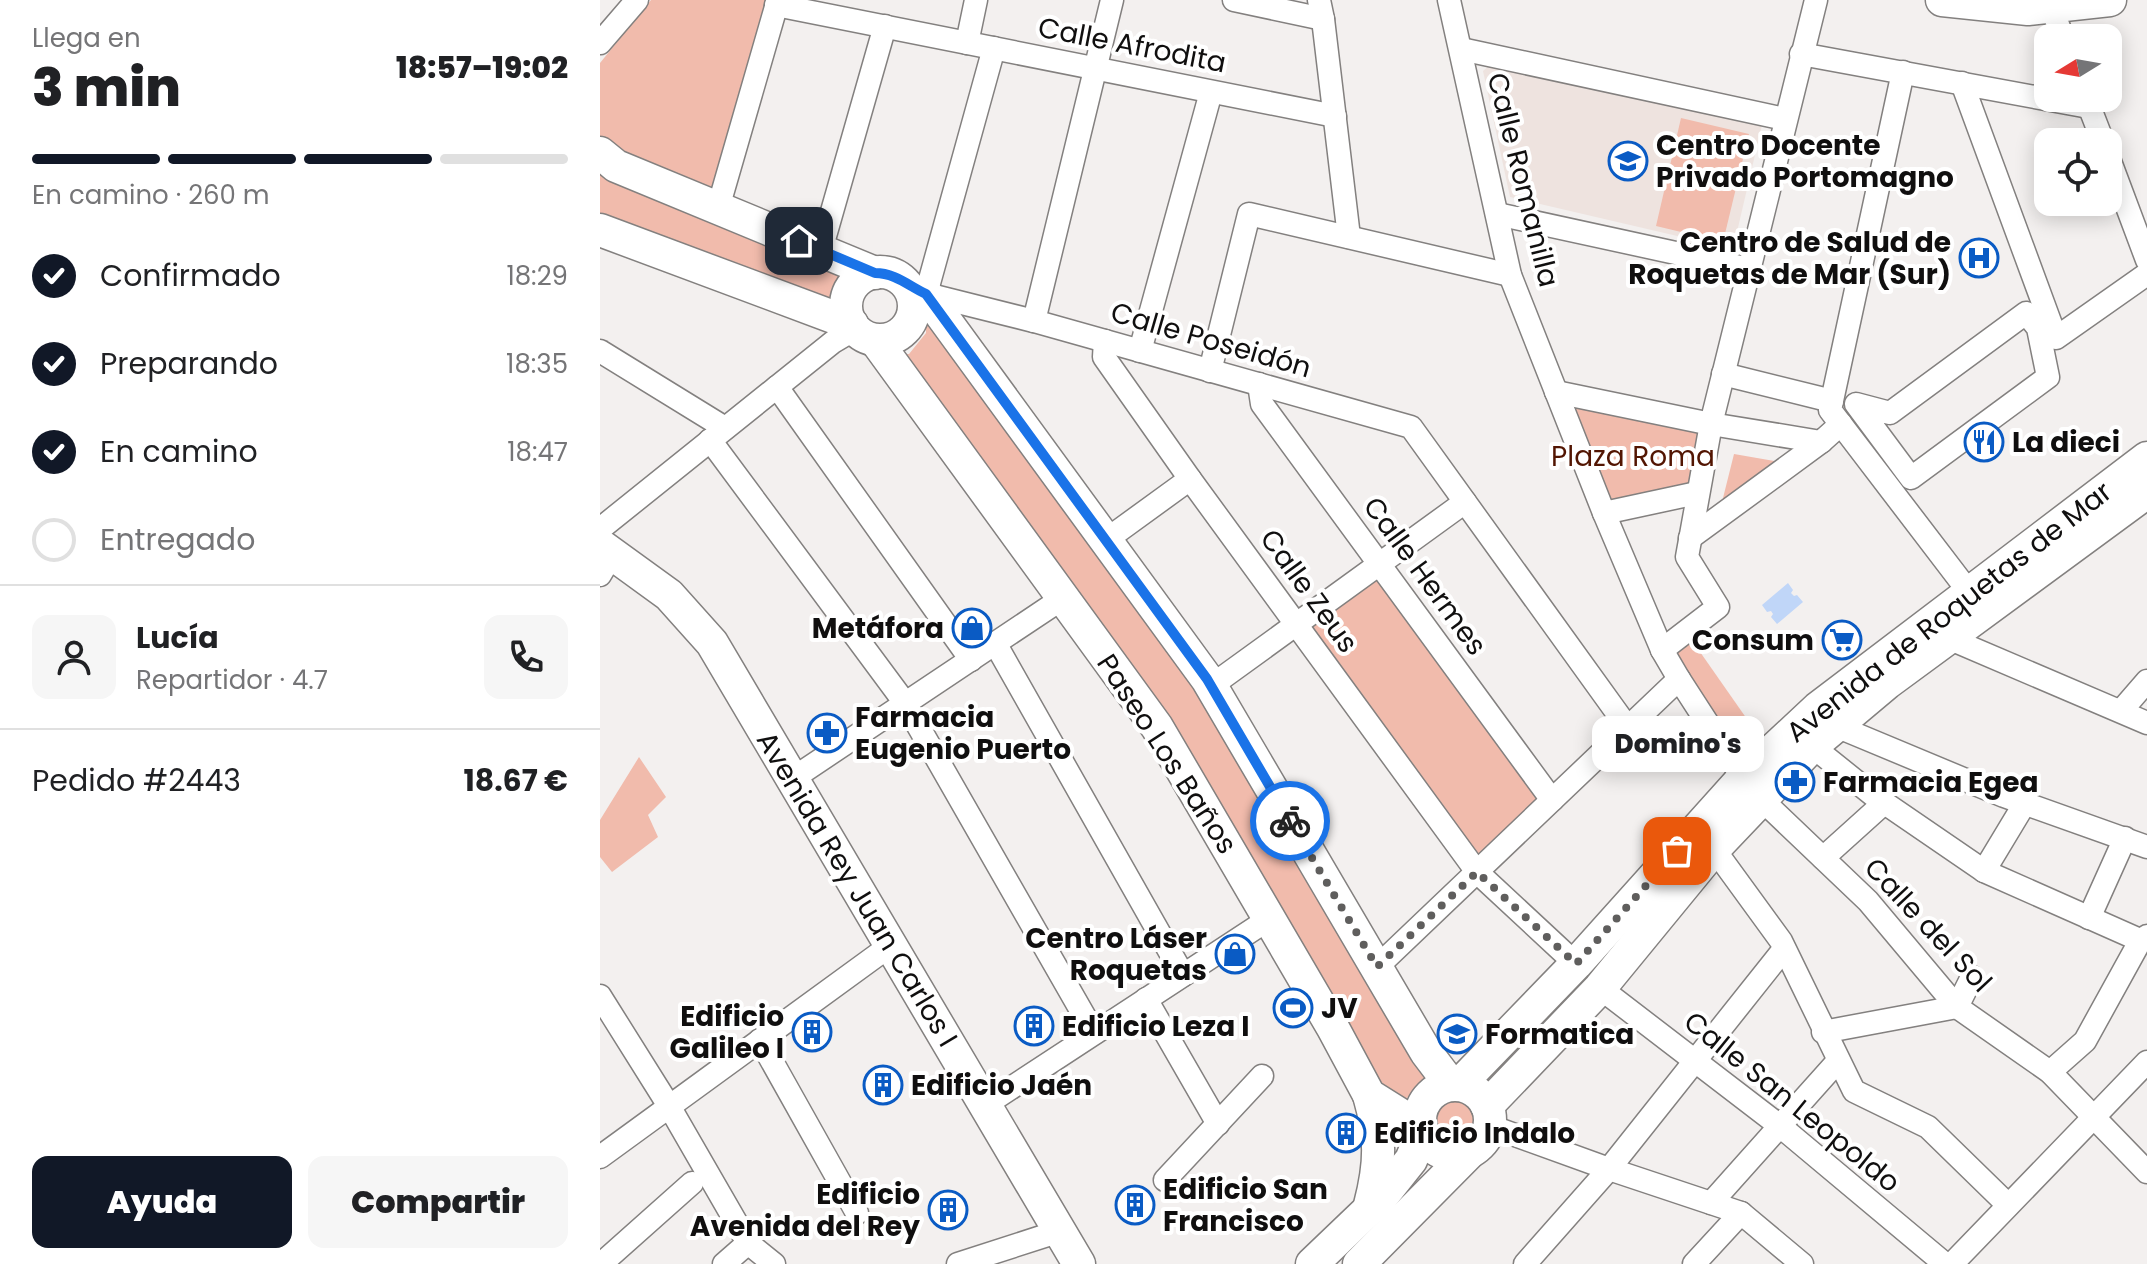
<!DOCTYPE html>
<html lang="es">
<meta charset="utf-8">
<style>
body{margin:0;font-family:Poppins,sans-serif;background:#f6f6f6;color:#202124;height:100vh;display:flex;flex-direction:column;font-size:30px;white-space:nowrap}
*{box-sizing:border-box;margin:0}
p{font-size:26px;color:#757577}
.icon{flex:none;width:44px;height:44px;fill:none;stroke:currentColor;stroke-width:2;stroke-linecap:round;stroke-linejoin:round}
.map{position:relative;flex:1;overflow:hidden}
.sheet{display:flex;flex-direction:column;background:#fff;width:600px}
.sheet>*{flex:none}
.needle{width:52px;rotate:259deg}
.tools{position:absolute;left:1434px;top:24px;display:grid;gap:16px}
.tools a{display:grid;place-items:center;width:88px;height:88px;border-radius:16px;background:#fff;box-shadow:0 4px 20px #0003;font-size:40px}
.pin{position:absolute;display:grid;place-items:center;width:68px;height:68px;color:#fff;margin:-34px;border-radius:16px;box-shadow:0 4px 12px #0006}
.courier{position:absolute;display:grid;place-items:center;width:80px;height:80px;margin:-40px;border:6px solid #1a73e8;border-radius:50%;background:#fff;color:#222;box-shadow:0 2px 10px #0007}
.bubble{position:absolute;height:56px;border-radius:16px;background:#fff;box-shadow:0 4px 20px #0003;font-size:26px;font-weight:800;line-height:56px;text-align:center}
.overview em{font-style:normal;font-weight:800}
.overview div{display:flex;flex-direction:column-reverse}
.overview{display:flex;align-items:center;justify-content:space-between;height:136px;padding:0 32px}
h1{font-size:52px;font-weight:800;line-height:60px}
.bar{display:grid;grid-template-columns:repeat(4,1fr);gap:12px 8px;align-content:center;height:96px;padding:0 32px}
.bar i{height:10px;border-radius:6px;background:#e0e0e0}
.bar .current{background:#111827}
.bar p{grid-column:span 4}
.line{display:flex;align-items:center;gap:20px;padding:0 32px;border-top:2px solid #e0e0e0}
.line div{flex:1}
.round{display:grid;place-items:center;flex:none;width:84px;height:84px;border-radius:16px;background:#f6f6f6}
ol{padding:0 32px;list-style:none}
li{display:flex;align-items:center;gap:24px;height:88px}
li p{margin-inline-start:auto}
li .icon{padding:8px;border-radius:50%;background:#111827;color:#fff;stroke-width:4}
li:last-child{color:#757577}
li i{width:44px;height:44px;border:4px solid #e0e0e0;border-radius:50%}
.button{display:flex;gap:16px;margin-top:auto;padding:16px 32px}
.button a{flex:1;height:92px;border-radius:16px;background:#111827;color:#fff;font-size:32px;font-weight:800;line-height:92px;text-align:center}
.button a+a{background:#f6f6f6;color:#202124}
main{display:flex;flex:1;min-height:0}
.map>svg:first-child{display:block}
.built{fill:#eee3df}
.green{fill:#f1bbac}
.water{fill:#c0d6f8}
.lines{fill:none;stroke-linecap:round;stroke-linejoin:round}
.street-casing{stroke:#83807f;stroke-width:25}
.secondary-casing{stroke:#83807f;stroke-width:35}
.street{stroke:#fff;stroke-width:22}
.secondary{stroke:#fff;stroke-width:32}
.done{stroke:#5f5e5d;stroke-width:8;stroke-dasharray:0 14.4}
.route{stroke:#1a73e8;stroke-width:10}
.labels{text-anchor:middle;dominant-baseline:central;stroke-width:8;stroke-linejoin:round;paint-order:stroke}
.street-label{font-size:28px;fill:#100f0f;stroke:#fff}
.poi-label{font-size:28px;font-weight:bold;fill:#100f0f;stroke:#fff;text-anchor:start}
.park-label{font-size:28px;fill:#521502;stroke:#fff}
</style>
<main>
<section class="sheet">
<div class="overview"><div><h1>3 min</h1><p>Llega en</p></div><em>18:57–19:02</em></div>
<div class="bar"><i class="current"></i><i class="current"></i><i class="current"></i><i></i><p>En camino · 260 m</p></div>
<ol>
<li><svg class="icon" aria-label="check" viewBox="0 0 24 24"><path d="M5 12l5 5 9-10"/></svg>Confirmado<p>18:29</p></li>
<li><svg class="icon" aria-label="check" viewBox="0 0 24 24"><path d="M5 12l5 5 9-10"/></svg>Preparando<p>18:35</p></li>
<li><svg class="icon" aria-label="check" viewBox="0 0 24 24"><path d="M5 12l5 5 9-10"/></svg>En camino<p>18:47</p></li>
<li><i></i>Entregado</li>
</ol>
<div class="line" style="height:144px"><a class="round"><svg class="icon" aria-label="person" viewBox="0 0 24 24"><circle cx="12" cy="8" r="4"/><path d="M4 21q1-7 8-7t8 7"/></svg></a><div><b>Lucía</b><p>Repartidor · 4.7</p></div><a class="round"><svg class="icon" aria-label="phone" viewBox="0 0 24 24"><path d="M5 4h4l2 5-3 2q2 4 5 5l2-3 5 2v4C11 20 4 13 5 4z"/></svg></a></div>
<div class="line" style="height:104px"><div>Pedido #2443</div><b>18.67 €</b></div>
<div class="button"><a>Ayuda</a><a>Compartir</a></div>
</section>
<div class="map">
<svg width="1547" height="1264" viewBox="0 0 1547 1264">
<rect width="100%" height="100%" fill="#f3f0ef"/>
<path class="built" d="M890,65L1162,125L1133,249L910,197L883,71Z"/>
<g class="green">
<path d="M51,0H166L110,193L0,144V63Z"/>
<path d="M1081,118L1149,134L1123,242L1056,226Z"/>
<path d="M0,174L243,271L232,287L230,300L0,217Z"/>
<path d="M326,311L596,674L825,1062L826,1081L816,1092L802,1101L782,1093L296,354H309L326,333Z"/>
<path d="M956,392L1111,424L1097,493L1004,513Z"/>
<path d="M1134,454L1191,464L1118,518Z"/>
<path d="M779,564L952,800L877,872L696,624Z"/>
<path d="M1091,639L1156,732L1127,759L1070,653Z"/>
<path d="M39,757L66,797L48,815L58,837L12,872L0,857V820Z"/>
<path d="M866,1098L877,1114L876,1130L861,1143C834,1146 823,1117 844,1101Z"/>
</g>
<path class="water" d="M1188,583L1193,590L1191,593L1194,596L1197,595L1203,602L1177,624L1171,617L1173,614L1171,611L1167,612L1162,605Z"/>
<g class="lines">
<defs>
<g id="street">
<path d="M634,0L723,19"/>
<path d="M719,0L723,19L749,237"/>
<path d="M849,0L910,275L1004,513L1062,650L1079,679L1143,778L1161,799L1268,901L1357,1007L1450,1072L1547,1172"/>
<path d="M176,5L735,116"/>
<path d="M1451,6L1463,38"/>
<path d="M0,43L37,0"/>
<path d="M367,43L376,0"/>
<path d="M861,49L1185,119"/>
<path d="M1201,54L1489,107"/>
<path d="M1303,72L1230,410L1369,592"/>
<path d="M1362,83L1456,338L1547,274"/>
<path d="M1486,98L1503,142"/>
<path d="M1508,156L1547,260"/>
<path d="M118,208L178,0"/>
<path d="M897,214L1149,269"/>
<path d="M221,250L285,26"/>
<path d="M307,285L326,294L434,321L811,427L1028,728"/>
<path d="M326,294L394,48"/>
<path d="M1426,313L1438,328L1448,377L1311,478L1256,404L1290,413Z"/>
<path d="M434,321L512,0"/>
<path d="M505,341L504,357L590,479L877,872L976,964"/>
<path d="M0,351L125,428"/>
<path d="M540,351L611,92"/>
<path d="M610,371L649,214L910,275"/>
<path d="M1123,374L1232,401"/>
<path d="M659,384L662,404L952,800"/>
<path d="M177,387L371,660"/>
<path d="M956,392L1111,424L1221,442L1241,424"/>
<path d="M110,440L305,703L494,1033"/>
<path d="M1004,513L1097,493"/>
<path d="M0,529L233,342L255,329"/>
<path d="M1090,538L1221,442"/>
<path d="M506,540L590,479"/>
<path d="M0,575L13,553"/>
<path d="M1348,638L1547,723"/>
<path d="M395,643L583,975"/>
<path d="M1062,650L1118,607L1087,557L1111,424L1216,0"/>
<path d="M611,686L865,502"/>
<path d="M1521,711L1547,681"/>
<path d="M1236,726L1404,796L1547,847"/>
<path d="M1212,746L1273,795L1384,871L1542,941"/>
<path d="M192,779L463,598"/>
<path d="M1114,849L1181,941L1254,1091L1328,1127L1408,1205"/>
<path d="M1223,858L1284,803"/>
<path d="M1384,871L1425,803"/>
<path d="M1489,918L1525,838"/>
<path d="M777,967L1079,679"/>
<path d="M1000,988L1180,1126L1345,1264"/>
<path d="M0,996L69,1106L148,1243L174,1264"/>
<path d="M546,999L618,1124"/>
<path d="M1223,1032L1357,1007L1372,977"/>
<path d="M160,1040L257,1213"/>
<path d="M1450,1072L1485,1041L1539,943L1547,936"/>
<path d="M385,1105L669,919"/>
<path d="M890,1126L1009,1169L1141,1213L1202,1264"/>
<path d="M0,1157L291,945"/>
<path d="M565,1180L662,1076"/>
<path d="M1111,1203L1237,1062"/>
<path d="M1,1264L92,1183"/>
<path d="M124,1264L148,1243"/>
<path d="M358,1264L460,1231"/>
<path d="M925,1264L1009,1169L1184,949"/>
<path d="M1094,1264L1141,1213"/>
<path d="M1352,1264L1547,1062"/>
</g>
<g id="secondary">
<path d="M1342,0L1428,9L1510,0"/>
<path d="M0,153L16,166L275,273"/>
<path d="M0,230L252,324"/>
<circle cx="280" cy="306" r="34"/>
<path d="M326,294L607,679L826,1052L851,1085"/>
<path d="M276,341L557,727L733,1028L769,1095L820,1127"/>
<path d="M0,545L69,595L112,643L479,1264"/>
<path d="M859,1085L976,964L1143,778L1218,708L1547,458"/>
<circle cx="855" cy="1120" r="35"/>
<path d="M769,1095C781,1137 781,1163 770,1205"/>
<path d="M887,1106L1000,988L1114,849L1212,746L1287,683L1547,492"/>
<path d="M712,1264L780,1199L811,1160L823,1132"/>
<path d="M759,1264L869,1153"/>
</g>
</defs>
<use href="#street" class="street-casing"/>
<use href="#secondary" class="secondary-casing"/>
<use href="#street" class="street"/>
<use href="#secondary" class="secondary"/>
</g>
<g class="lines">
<path class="done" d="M690,821L777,967L877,872L976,964L1077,851"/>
<path class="route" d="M199,241L275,273C295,273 309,286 326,294L607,679L690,821"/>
</g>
<defs>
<symbol id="university-ring" viewBox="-11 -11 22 22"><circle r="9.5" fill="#fff" stroke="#0a5bc4" stroke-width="1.5"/><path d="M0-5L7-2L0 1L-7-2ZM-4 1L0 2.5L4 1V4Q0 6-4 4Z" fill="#0a5bc4"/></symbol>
<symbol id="hospital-ring" viewBox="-11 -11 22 22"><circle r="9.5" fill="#fff" stroke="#0a5bc4" stroke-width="1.5"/><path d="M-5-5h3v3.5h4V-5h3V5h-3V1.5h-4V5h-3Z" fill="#0a5bc4"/></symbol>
<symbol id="restaurant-ring" viewBox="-11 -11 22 22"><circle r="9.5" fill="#fff" stroke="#0a5bc4" stroke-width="1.5"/><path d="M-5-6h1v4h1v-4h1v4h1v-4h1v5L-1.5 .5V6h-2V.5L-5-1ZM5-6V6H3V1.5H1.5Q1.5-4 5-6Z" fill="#0a5bc4"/></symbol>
<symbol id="shop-ring" viewBox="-11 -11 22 22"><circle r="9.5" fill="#fff" stroke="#0a5bc4" stroke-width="1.5"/><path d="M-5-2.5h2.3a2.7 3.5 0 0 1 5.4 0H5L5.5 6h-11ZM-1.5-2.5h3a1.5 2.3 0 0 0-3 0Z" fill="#0a5bc4"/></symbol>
<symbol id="supermarket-ring" viewBox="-11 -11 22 22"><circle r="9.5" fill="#fff" stroke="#0a5bc4" stroke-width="1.5"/><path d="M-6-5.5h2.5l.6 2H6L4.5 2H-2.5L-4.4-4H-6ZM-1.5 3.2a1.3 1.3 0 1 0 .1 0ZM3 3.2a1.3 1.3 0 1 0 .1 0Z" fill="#0a5bc4"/></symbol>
<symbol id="pharmacy-ring" viewBox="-11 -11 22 22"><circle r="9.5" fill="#fff" stroke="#0a5bc4" stroke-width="1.5"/><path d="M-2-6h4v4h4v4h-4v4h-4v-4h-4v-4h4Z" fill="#0a5bc4"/></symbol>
<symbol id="stadium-ring" viewBox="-11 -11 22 22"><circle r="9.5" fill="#fff" stroke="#0a5bc4" stroke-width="1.5"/><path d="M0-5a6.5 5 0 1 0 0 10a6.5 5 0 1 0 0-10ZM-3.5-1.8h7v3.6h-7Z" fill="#0a5bc4"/></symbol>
<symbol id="building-ring" viewBox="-11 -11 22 22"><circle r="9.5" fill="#fff" stroke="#0a5bc4" stroke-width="1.5"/><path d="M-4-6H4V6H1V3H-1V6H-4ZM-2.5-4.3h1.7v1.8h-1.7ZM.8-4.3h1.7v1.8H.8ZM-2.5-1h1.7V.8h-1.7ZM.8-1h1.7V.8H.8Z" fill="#0a5bc4"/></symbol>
<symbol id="school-ring" viewBox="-11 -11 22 22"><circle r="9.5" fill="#fff" stroke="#0a5bc4" stroke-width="1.5"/><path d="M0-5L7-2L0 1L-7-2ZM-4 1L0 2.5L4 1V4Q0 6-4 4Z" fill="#0a5bc4"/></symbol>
</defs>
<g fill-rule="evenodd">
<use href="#university-ring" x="1006" y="139" width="44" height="44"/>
<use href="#hospital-ring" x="1357" y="236" width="44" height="44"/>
<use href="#restaurant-ring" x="1362" y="420" width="44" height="44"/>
<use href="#shop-ring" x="350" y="606" width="44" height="44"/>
<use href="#supermarket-ring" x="1220" y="618" width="44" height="44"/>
<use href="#pharmacy-ring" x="205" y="711" width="44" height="44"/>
<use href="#pharmacy-ring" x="1173" y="760" width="44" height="44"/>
<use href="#shop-ring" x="613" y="932" width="44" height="44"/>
<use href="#stadium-ring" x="671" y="986" width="44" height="44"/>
<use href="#building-ring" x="412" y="1004" width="44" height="44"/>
<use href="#building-ring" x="190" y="1010" width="44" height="44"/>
<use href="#school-ring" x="835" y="1012" width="44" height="44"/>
<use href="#building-ring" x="261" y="1063" width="44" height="44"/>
<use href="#building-ring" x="724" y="1111" width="44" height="44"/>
<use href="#building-ring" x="513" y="1183" width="44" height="44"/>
<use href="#building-ring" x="326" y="1188" width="44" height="44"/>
</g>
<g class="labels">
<g class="street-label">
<text transform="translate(532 45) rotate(11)">Calle Afrodita</text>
<text transform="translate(923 180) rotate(76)">Calle Romanilla</text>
<text transform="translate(611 340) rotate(16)">Calle Poseidón</text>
<text transform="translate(825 576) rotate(54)">Calle Hermes</text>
<text transform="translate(709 591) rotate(54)">Calle Zeus</text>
<text transform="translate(1349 612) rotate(-38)">Avenida de Roquetas de Mar</text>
<text transform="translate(567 754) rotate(57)">Paseo Los Baños</text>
<text transform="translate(257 889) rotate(59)">Avenida Rey Juan Carlos I</text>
<text transform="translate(1328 925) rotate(47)">Calle del Sol</text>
<text transform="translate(1192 1102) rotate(39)">Calle San Leopoldo</text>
</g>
<g class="poi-label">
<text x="1056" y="145">Centro Docente<tspan x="1056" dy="32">Privado Portomagno</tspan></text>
<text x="1351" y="242" text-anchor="end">Centro de Salud de<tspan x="1351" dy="32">Roquetas de Mar (Sur)</tspan></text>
<text x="1412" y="442">La dieci</text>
<text x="344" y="628" text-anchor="end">Metáfora</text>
<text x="1214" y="640" text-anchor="end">Consum</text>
<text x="255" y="717">Farmacia<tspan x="255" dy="32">Eugenio Puerto</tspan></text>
<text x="1223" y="782">Farmacia Egea</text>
<text x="607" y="938" text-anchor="end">Centro Láser<tspan x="607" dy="32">Roquetas</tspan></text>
<text x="721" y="1008">JV</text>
<text x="184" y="1016" text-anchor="end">Edificio<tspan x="184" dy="32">Galileo I</tspan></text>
<text x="462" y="1026">Edificio Leza I</text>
<text x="885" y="1034">Formatica</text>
<text x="311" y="1085">Edificio Jaén</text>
<text x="774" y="1133">Edificio Indalo</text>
<text x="563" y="1189">Edificio San<tspan x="563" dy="32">Francisco</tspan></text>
<text x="320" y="1194" text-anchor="end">Edificio<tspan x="320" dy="32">Avenida del Rey</tspan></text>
</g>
<g class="park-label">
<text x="1033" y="456">Plaza Roma</text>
</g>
</g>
</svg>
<div class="tools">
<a><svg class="needle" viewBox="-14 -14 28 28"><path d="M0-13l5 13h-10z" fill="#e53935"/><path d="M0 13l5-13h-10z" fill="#757577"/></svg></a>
<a><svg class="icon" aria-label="locate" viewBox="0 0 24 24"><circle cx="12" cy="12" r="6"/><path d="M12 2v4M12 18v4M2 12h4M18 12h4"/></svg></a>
</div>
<div class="pin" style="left:1077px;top:851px;background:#ea580c"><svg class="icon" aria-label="bag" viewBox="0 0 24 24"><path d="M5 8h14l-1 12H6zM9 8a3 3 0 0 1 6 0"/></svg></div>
<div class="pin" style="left:199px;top:241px;background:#1f2937"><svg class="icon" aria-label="home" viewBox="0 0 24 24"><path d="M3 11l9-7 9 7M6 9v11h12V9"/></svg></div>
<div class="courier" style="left:690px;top:821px"><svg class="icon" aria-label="bike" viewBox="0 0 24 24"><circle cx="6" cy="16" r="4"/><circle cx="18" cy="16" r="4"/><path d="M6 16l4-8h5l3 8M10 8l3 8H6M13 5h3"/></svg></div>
<div class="bubble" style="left:992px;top:716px;width:172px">Domino's</div>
</div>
</main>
